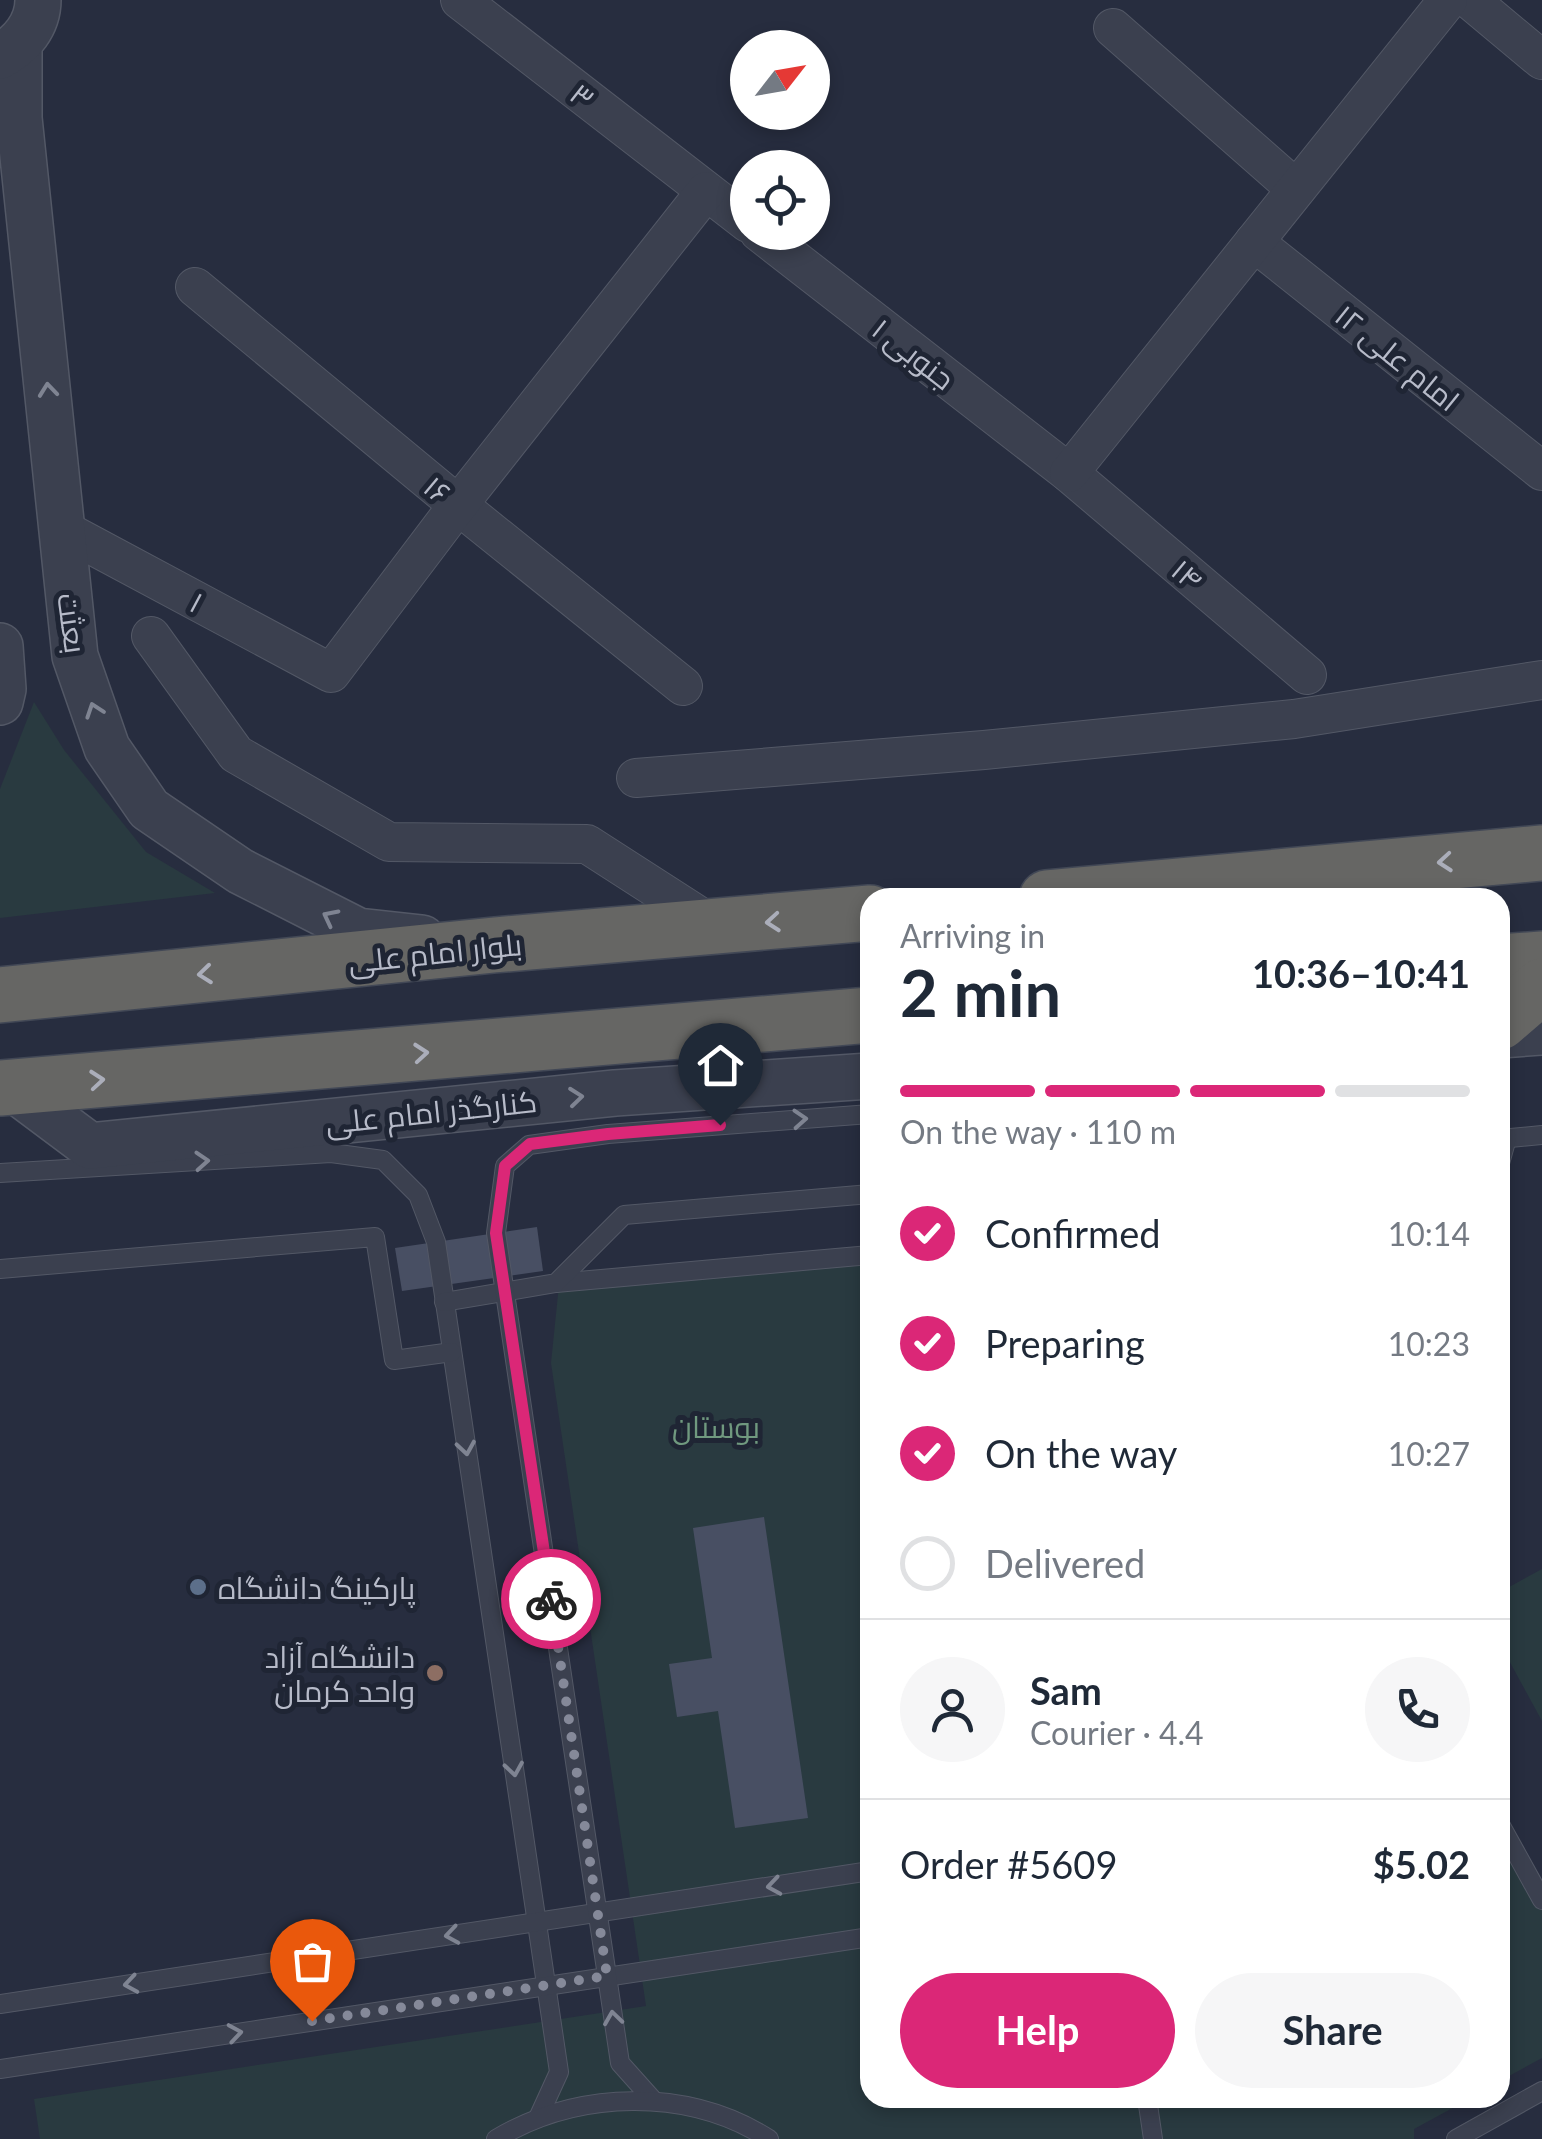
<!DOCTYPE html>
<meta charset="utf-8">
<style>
body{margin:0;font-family:Lato,Cairo,sans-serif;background:#f6f6f7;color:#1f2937;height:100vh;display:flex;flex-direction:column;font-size:38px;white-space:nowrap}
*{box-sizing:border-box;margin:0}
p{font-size:32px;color:#747a83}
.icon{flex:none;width:55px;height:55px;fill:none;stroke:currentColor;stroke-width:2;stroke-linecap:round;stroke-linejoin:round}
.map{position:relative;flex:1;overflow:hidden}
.details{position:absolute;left:860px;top:888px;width:650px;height:1220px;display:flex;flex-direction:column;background:#fff;border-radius:30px;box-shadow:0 5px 15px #0003}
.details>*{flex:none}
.needle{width:65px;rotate:59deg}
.fabs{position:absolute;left:730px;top:30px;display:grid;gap:20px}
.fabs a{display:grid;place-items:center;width:100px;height:100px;border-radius:50%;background:#fff;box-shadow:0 5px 15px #0003;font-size:50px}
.pin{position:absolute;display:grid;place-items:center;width:85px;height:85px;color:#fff;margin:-102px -42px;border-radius:50% 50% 50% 0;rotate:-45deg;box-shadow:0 0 10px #0007}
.pin .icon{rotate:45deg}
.courier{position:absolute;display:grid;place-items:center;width:100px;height:100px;margin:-50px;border:8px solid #db2777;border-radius:50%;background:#fff;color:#222;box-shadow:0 2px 12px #0007}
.head em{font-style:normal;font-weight:700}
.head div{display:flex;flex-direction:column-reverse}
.head{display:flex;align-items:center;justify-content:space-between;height:170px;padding:0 40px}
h1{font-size:65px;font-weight:700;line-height:75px}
.bar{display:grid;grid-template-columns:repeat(4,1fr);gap:15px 10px;align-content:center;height:120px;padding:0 40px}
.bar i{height:12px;border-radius:8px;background:#e0e1e3}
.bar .on{background:#db2777}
.bar p{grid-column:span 4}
.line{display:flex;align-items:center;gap:25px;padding:0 40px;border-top:2px solid #e0e1e3}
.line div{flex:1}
.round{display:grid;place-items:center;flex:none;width:105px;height:105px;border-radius:52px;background:#f6f6f7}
ol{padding:0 40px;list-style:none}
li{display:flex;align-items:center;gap:30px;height:110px}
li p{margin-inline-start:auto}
li .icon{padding:10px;border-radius:50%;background:#db2777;color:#fff;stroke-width:4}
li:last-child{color:#747a83}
li i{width:55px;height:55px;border:5px solid #e0e1e3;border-radius:50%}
.action{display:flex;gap:20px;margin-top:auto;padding:20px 40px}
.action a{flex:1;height:115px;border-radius:60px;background:#db2777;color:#fff;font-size:40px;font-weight:700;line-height:115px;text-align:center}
.action a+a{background:#f6f6f7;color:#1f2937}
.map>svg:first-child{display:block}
.green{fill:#293a40}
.building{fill:#484f63}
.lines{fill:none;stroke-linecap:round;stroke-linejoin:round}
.service-casing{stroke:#535866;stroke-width:20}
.minor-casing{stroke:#535866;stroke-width:40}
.tertiary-casing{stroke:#535866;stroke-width:48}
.trunk-casing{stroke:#424856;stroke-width:58}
.service{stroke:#3b404f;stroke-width:18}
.minor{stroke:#3b404f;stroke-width:38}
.tertiary{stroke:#3b404f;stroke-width:45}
.trunk{stroke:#666664;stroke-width:55}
.oneway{stroke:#7f8492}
.oneway2{stroke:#abaeba}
.done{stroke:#858999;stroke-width:10;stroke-dasharray:0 18}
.route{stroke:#db2777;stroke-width:12}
.service-dot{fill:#5c6f8a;stroke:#1f2534;stroke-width:4}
.education-dot{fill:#8d6e63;stroke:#1f2534;stroke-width:4}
.labels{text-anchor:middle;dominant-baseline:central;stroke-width:10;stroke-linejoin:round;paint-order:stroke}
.street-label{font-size:30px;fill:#b7bbc9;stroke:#1f2534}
.park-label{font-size:30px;fill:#70997f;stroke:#1f2534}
.poi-label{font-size:30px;fill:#b7bbc9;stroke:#1f2534;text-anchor:start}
</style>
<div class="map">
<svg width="1542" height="2139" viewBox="0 0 1542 2139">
<rect width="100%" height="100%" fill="#272d3f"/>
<g class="green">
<path d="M34,702L64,750L146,852L215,893L0,918V789Z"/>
<path d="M870,1258V2098H1471L1414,2129V2139H40L34,2099L646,2006L551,1363L559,1285Z"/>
<path d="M1542,1569V1721L1500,1644V1592Z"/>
<path d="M1500,1831L1542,1907V2058L1500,2081Z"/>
</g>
<g class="building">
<path d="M537,1227L543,1271L402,1291L395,1248Z"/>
<path d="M764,1517L808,1818L735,1828L718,1711L677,1717L669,1664L712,1658L693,1528Z"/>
</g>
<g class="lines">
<defs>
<g id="service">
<path d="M1500,1139L1542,1135"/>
<path d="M1500,1163L1507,1138"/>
<path d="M0,1173L331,1153L383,1160L418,1195L436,1242L559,2072L538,2118"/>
<path d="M0,1269L375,1237L394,1360L452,1352"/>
<path d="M556,1283L870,1255"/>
<path d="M444,1302L556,1283L624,1215L870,1194"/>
<path d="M1500,1824L1542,1900"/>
<path d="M0,2004L870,1871"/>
<path d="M0,2069L870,1937"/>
<path d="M1147,2098L1153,2139"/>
<path d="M654,2101L620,2063L496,1233L505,1166L529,1145L608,1134L870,1114"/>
<path d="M496,2139C578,2090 687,2087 769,2139"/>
<path d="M1456,2139L1542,2091"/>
</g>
<g id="minor">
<path d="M460,0L748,223"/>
<path d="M1470,0L1542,60"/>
<path d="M1113,28L1296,189"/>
<path d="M759,232L1069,473L1307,675"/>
<path d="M1254,242L1542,471"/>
<path d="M195,287L458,505L683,686"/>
<path d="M1069,473L1448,0"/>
<path d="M62,529L331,673L458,505L706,191"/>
<path d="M151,636L236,754L389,842L587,844L716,927"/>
<path d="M636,778L984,750L1294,719L1542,680"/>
</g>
<g id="tertiary">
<path d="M19,44V118L75,656L107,748L149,809L240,871L358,931L422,938"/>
<path d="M0,56C21,45 38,25 38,0"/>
<path d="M0,646L3,689L0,702"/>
<path d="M1500,1035L1542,1032"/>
<path d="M11,1087L90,1146L615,1093L870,1076"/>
</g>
<g id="trunk">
<path d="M1047,898L1542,853"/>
<path d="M1500,962L1542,959"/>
<path d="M0,995L494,945L870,913"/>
<path d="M1500,1022L1542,986"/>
<path d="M0,1088L870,1015"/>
</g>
</defs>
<use href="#service" class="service-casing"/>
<use href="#minor" class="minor-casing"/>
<use href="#tertiary" class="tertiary-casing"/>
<use href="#trunk" class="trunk-casing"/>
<use href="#service" class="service"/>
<use href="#minor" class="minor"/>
<use href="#tertiary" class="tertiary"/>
<use href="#trunk" class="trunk"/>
</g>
<defs><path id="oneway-chevron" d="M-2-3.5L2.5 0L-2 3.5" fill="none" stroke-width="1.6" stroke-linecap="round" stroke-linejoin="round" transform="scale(2.5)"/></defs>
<g class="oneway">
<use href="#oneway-chevron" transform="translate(48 390) rotate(-96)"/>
<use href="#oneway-chevron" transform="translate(94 710) rotate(-109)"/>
<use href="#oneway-chevron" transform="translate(330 917) rotate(-153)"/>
<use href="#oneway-chevron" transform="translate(576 1097) rotate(-6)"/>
<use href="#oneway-chevron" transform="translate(800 1119) rotate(-4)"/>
<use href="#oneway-chevron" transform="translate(202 1161) rotate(-4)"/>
<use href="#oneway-chevron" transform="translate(466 1448) rotate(81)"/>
<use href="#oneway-chevron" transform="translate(514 1769) rotate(81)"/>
<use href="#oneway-chevron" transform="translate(774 1886) rotate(171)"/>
<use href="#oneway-chevron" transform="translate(452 1935) rotate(171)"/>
<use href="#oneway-chevron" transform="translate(131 1984) rotate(171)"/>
<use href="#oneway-chevron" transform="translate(613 2018) rotate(-98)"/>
<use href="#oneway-chevron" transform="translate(235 2033) rotate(-9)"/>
</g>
<g class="oneway2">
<use href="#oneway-chevron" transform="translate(1445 862) rotate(175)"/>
<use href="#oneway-chevron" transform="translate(773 922) rotate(175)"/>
<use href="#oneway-chevron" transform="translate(205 974) rotate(174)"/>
<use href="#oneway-chevron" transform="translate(421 1053) rotate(-5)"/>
<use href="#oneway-chevron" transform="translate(97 1080) rotate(-5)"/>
</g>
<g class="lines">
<path class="done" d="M312,2021L607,1976L551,1599"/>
<path class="route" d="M551,1599L496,1233L505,1166L530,1144L608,1134L720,1125"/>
</g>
<circle class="service-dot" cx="198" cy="1587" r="10"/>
<circle class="education-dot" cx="435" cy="1673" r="10"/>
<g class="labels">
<g class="street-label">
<text transform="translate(583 95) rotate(38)">۳</text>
<text transform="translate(914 353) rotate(38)">۱ جنوبی</text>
<text transform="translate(1398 357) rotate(39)">امام علی ۱۲</text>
<text transform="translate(438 489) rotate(40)">۱۶</text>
<text transform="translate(1188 574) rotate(40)">۱۴</text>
<text transform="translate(197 601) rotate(28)">۱</text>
<text transform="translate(73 623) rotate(82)">بعثت</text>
<text transform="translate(435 952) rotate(-6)">بلوار امام علی</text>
<text transform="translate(431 1111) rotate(-6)">کنارگذر امام علی</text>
</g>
<g class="park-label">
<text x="716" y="1426">بوستان</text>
</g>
<g class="poi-label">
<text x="218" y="1587">پارکینگ دانشگاه</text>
<text x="415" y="1656" text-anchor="end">دانشگاه آزاد<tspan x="415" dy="34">واحد کرمان</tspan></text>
</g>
</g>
</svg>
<div class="fabs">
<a><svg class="needle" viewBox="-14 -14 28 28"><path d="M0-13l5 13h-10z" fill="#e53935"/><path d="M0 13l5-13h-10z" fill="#747a83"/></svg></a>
<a><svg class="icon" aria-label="locate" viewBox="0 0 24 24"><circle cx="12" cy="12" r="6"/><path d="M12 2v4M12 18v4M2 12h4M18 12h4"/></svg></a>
</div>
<div class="pin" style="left:312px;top:2021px;background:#ea580c"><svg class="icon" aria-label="bag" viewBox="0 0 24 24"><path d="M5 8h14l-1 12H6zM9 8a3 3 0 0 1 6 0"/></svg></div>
<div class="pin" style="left:720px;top:1125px;background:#1f2937"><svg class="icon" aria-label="home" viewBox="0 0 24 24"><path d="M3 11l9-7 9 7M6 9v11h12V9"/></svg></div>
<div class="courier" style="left:551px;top:1599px"><svg class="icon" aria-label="bike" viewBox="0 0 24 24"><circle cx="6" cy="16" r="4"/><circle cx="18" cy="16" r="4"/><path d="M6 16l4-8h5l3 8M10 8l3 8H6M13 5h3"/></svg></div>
<section class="details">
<div class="head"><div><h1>2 min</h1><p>Arriving in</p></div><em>10:36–10:41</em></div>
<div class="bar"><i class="on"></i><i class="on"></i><i class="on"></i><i></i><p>On the way · 110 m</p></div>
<ol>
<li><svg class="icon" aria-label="check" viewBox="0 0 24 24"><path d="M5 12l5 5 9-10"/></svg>Confirmed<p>10:14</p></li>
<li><svg class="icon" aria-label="check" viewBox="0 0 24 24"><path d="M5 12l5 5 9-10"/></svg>Preparing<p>10:23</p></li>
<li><svg class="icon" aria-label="check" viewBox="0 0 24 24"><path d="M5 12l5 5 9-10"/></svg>On the way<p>10:27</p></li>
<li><i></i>Delivered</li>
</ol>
<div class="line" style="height:180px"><a class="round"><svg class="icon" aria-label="person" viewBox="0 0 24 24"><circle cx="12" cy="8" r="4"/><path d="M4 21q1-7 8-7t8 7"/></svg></a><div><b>Sam</b><p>Courier · 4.4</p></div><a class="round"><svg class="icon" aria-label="phone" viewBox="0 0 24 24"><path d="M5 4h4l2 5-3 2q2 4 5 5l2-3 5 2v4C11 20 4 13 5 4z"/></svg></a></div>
<div class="line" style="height:130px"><div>Order #5609</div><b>$5.02</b></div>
<div class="action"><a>Help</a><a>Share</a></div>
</section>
</div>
